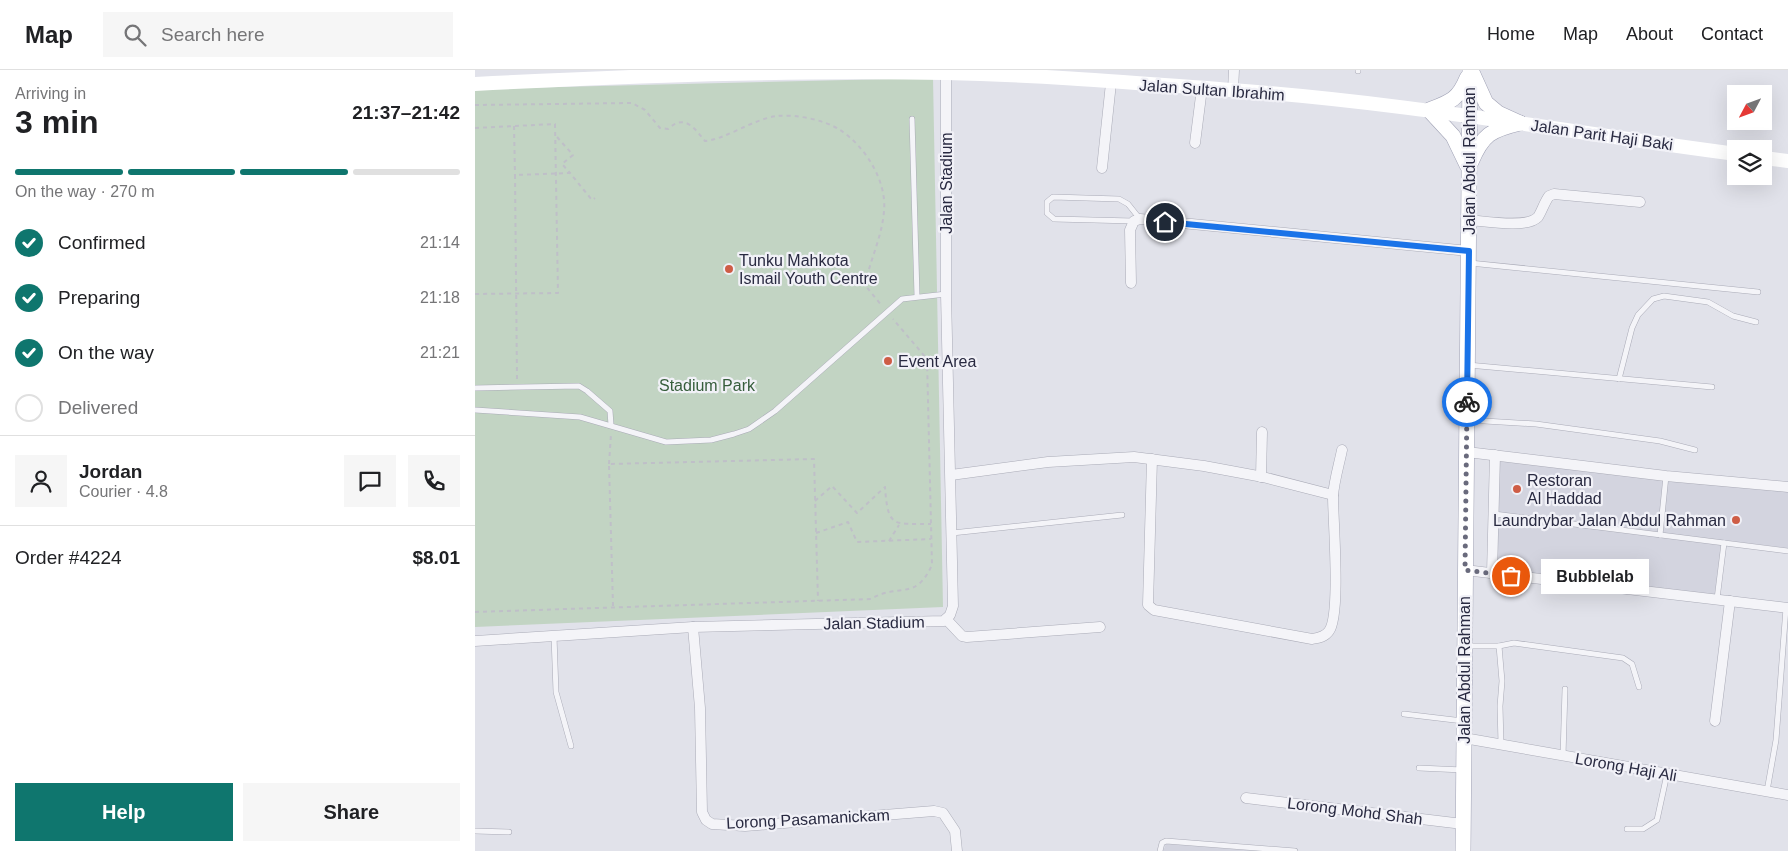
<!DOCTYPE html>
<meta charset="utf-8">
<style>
body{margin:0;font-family:Arial,sans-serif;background:#f6f6f6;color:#202124;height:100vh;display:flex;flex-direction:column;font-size:19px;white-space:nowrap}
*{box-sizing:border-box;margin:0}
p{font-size:16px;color:#757577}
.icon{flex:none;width:28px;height:28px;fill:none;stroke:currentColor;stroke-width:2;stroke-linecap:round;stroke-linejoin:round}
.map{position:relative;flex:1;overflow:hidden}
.panel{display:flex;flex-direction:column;background:#fff;width:475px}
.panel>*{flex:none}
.needle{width:32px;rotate:229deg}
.tools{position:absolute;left:1252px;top:15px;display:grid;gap:10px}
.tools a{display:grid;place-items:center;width:45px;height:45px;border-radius:0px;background:#fff;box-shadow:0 5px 20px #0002;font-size:25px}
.pin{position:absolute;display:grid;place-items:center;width:42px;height:42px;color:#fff;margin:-21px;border:2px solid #fff;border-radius:50%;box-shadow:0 1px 5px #0007}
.courier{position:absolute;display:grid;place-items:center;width:50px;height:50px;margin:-25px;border:4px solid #1a73e8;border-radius:50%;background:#fff;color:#222;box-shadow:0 1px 6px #0007}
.bubble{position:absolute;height:35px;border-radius:0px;background:#fff;box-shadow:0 5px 20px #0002;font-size:16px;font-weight:700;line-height:35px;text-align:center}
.head em{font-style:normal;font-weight:700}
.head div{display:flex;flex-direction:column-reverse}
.head{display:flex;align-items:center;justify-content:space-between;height:85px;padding:0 15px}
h1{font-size:32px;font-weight:700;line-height:38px}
.bar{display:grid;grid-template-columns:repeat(4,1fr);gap:8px 5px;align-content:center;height:60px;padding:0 15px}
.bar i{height:6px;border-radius:4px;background:#e0e0e0}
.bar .on{background:#0f766e}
.bar p{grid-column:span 4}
.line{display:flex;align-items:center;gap:12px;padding:0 15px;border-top:1px solid #e0e0e0}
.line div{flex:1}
.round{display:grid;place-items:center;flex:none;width:52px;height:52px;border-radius:0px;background:#f6f6f6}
ol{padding:0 15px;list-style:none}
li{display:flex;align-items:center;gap:15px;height:55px}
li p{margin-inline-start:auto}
li .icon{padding:5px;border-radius:50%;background:#0f766e;color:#fff;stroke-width:4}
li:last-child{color:#757577}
li i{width:28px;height:28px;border:2px solid #e0e0e0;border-radius:50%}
.primary-button{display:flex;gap:10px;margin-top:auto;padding:10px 15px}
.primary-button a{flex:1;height:58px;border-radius:0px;background:#0f766e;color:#fff;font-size:20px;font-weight:700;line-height:58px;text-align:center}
.primary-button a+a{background:#f6f6f6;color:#202124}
header{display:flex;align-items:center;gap:30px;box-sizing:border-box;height:70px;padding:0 25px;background:#fff;border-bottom:1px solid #e0e0e0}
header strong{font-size:24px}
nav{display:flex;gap:28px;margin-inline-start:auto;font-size:18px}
.search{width:350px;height:45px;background:#f6f6f6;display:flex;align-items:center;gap:12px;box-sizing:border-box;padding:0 18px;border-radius:0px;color:#757577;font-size:19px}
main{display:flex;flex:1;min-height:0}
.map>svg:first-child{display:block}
.built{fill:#d3d4df}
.green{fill:#c2d4c3}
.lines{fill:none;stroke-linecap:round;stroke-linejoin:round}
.lane-casing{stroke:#aaabb7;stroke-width:6}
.street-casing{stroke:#aaabb7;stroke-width:11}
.primary-casing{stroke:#a0a2b5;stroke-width:16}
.path{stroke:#bfbfc8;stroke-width:2;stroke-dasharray:4 4;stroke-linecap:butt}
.lane{stroke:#f4f4f8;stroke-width:5}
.street{stroke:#f4f4f8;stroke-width:10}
.secondary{stroke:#fff;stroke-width:14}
.primary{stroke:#fff;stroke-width:15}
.done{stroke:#696a7c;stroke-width:5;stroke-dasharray:0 9}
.route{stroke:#1a73e8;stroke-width:6}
.poi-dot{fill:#ce5d46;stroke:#f1f1f7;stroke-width:2}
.labels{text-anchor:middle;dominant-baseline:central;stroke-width:4.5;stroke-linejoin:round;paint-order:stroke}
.street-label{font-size:16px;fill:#292a41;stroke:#f1f1f7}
.poi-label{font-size:16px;fill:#292a41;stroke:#f1f1f7;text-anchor:start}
.park-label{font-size:16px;fill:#365d3b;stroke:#f1f1f7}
</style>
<header>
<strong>Map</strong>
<div class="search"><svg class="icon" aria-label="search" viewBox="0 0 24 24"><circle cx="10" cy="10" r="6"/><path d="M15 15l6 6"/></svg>Search here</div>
<nav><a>Home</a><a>Map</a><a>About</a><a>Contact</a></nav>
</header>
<main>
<section class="panel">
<div class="head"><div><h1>3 min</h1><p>Arriving in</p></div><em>21:37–21:42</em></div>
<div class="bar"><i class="on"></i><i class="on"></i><i class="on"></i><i></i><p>On the way · 270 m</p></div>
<ol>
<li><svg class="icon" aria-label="check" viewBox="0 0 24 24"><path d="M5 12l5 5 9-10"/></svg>Confirmed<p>21:14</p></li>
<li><svg class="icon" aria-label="check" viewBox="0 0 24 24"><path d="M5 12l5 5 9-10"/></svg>Preparing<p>21:18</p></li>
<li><svg class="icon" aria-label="check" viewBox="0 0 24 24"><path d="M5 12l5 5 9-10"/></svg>On the way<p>21:21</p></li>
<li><i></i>Delivered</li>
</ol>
<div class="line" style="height:90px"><a class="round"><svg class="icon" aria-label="person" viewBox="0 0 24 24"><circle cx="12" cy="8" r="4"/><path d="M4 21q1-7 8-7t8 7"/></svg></a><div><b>Jordan</b><p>Courier · 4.8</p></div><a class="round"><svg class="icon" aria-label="chat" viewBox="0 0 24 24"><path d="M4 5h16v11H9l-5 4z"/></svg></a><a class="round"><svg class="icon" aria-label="phone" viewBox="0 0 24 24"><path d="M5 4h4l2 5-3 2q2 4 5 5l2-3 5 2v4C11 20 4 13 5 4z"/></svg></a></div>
<div class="line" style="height:65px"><div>Order #4224</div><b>$8.01</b></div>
<div class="primary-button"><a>Help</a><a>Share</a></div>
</section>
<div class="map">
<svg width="1313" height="781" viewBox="0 0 1313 781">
<rect width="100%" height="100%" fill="#e1e2ea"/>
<g class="built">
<path d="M1023,390L1313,421V478L1247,470L1240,525L1021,500Z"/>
<path d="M691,774L782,781H688Z"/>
</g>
<path class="green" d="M458,8L468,537L0,557V19Z"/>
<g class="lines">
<defs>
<g id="lane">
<path d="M883,1V0"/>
<path d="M437,49L442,226"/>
<path d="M658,151L579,149L572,143V132L578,127L644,129L653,134L665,149"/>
<path d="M995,193L1283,222"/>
<path d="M993,295L1237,317"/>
<path d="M1144,309L1157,258L1163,245L1178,229L1189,226L1233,232L1258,246L1281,252"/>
<path d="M0,318L104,316L112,321L135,341L136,355"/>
<path d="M0,340L105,347L191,372L236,370L259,364L274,359L300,341L427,229L471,224"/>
<path d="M993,350L1061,354L1185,371L1220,380"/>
<path d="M1019,444L1313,481"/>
<path d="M477,463L647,445"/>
<path d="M1185,465L1191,406"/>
<path d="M1242,529L1249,473"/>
<path d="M79,566L81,622L96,676"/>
<path d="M991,576H1024L1027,611L1025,636L1026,674"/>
<path d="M1024,576L1039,573L1148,588L1157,594L1164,617"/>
<path d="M929,644L988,651"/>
<path d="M1088,686L1090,619"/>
<path d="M944,698L988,700"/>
<path d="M1292,721L1301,670L1311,538"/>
<path d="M1152,759H1168L1182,750L1192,704"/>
<path d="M0,761L34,762"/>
<path d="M685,781L687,773L691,771L820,781"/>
</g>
<g id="street">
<path d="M758,20L759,0"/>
<path d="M720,73L727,18"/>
<path d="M627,98L636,13"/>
<path d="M994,150C1009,151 1052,159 1063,147C1067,141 1069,133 1074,126L1079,124L1165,132"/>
<path d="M656,213L655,160L659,151L665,149L994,181"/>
<path d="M992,382L1191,406L1313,417"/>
<path d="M677,389L673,535L679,540L837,569C843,568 850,567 854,561C866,545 858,451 858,426C859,411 864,395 867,380"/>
<path d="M476,405L573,392L659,387L729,396L788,407L858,425"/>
<path d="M786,407L787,362"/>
<path d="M990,500L1313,538"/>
<path d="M1017,504L1020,385"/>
<path d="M471,549L487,566L492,567L625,557"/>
<path d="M218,557L225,638L227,742L231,750L237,754L270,756L459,741L468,743L480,761L482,781"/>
<path d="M0,571L218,557L469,551L475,545L478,536L471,224V3"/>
<path d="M1240,651L1255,531"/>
<path d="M989,668L1313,725"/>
<path d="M771,728L988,754"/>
</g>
<g id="primary">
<path d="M996,0L1011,33L1023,43L1045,53"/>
<path d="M992,8C983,30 975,32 954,40L978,66L992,95"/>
<path d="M996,92C1008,64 1016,60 1045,53"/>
<path d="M988,781L995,0"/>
</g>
</defs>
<use href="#lane" class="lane-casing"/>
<use href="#street" class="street-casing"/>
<use href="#primary" class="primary-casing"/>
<g class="path">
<path d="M0,35L157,33L170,40L185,58L193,59C210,43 220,59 230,71C249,70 278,49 302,46C321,44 350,50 365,60C390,76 412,111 409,141C407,167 395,190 390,215L407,236"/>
<path d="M39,56L40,105"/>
<path d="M0,58L80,54L83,223L0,224"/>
<path d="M82,67L98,85L87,94L95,103"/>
<path d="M42,309L40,105L95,103L117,130L120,128"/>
<path d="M134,394L136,364"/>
<path d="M340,431L357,416L382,443L410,417C413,460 419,453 456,454"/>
<path d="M341,463L373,452L382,472L456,469"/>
<path d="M414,471L424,455"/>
<path d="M138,536L134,394L339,389L343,531"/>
<path d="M0,542L396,529C425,512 440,532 457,495L452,289L418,249"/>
</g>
<use href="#lane" class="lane"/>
<use href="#street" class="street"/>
<g class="secondary">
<path d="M0,14C157,6 314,0 471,3C566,5 662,13 756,20C926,32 1093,62 1261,84"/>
<path d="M1289,88L1313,91"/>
</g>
<use href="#primary" class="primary"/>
</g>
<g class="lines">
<path class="done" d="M992,332L990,500L1036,506"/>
<path class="route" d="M690,152L994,181L992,332"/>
</g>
<g class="poi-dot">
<circle cx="254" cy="199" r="5"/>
<circle cx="413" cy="291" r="5"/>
<circle cx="1042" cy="419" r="5"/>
<circle cx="1261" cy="450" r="5"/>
</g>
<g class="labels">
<g class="street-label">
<text transform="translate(737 20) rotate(4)">Jalan Sultan Ibrahim</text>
<text transform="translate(1127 65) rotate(8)">Jalan Parit Haji Baki</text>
<text transform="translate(994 91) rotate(-90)">Jalan Abdul Rahman</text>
<text transform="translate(471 113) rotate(-90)">Jalan Stadium</text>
<text transform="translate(399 553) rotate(-1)">Jalan Stadium</text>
<text transform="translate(989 600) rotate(-90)">Jalan Abdul Rahman</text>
<text transform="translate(1151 697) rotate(10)">Lorong Haji Ali</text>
<text transform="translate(880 741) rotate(7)">Lorong Mohd Shah</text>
<text transform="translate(333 749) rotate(-3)">Lorong Pasamanickam</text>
</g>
<g class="poi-label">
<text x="264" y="190">Tunku Mahkota<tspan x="264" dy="18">Ismail Youth Centre</tspan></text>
<text x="423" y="291">Event Area</text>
<text x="1052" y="410">Restoran<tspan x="1052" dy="18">Al Haddad</tspan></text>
<text x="1251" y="450" text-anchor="end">Laundrybar Jalan Abdul Rahman</text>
</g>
<g class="park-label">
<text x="232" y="315">Stadium Park</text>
</g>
</g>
</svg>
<div class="tools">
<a><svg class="needle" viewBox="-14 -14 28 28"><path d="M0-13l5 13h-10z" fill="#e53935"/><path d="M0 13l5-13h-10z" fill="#757577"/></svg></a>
<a><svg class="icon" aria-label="layers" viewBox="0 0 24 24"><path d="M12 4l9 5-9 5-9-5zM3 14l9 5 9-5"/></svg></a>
</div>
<div class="pin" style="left:1036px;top:506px;background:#ea580c"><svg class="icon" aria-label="bag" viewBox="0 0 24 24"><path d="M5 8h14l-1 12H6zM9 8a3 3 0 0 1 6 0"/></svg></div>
<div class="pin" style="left:690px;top:152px;background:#1f2937"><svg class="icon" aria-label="home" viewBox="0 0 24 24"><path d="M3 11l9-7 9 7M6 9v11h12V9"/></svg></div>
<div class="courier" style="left:992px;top:332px"><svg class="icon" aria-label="bike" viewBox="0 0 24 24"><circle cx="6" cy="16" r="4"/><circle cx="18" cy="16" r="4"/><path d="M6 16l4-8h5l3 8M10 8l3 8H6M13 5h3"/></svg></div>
<div class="bubble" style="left:1066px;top:489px;width:108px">Bubblelab</div>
</div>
</main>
